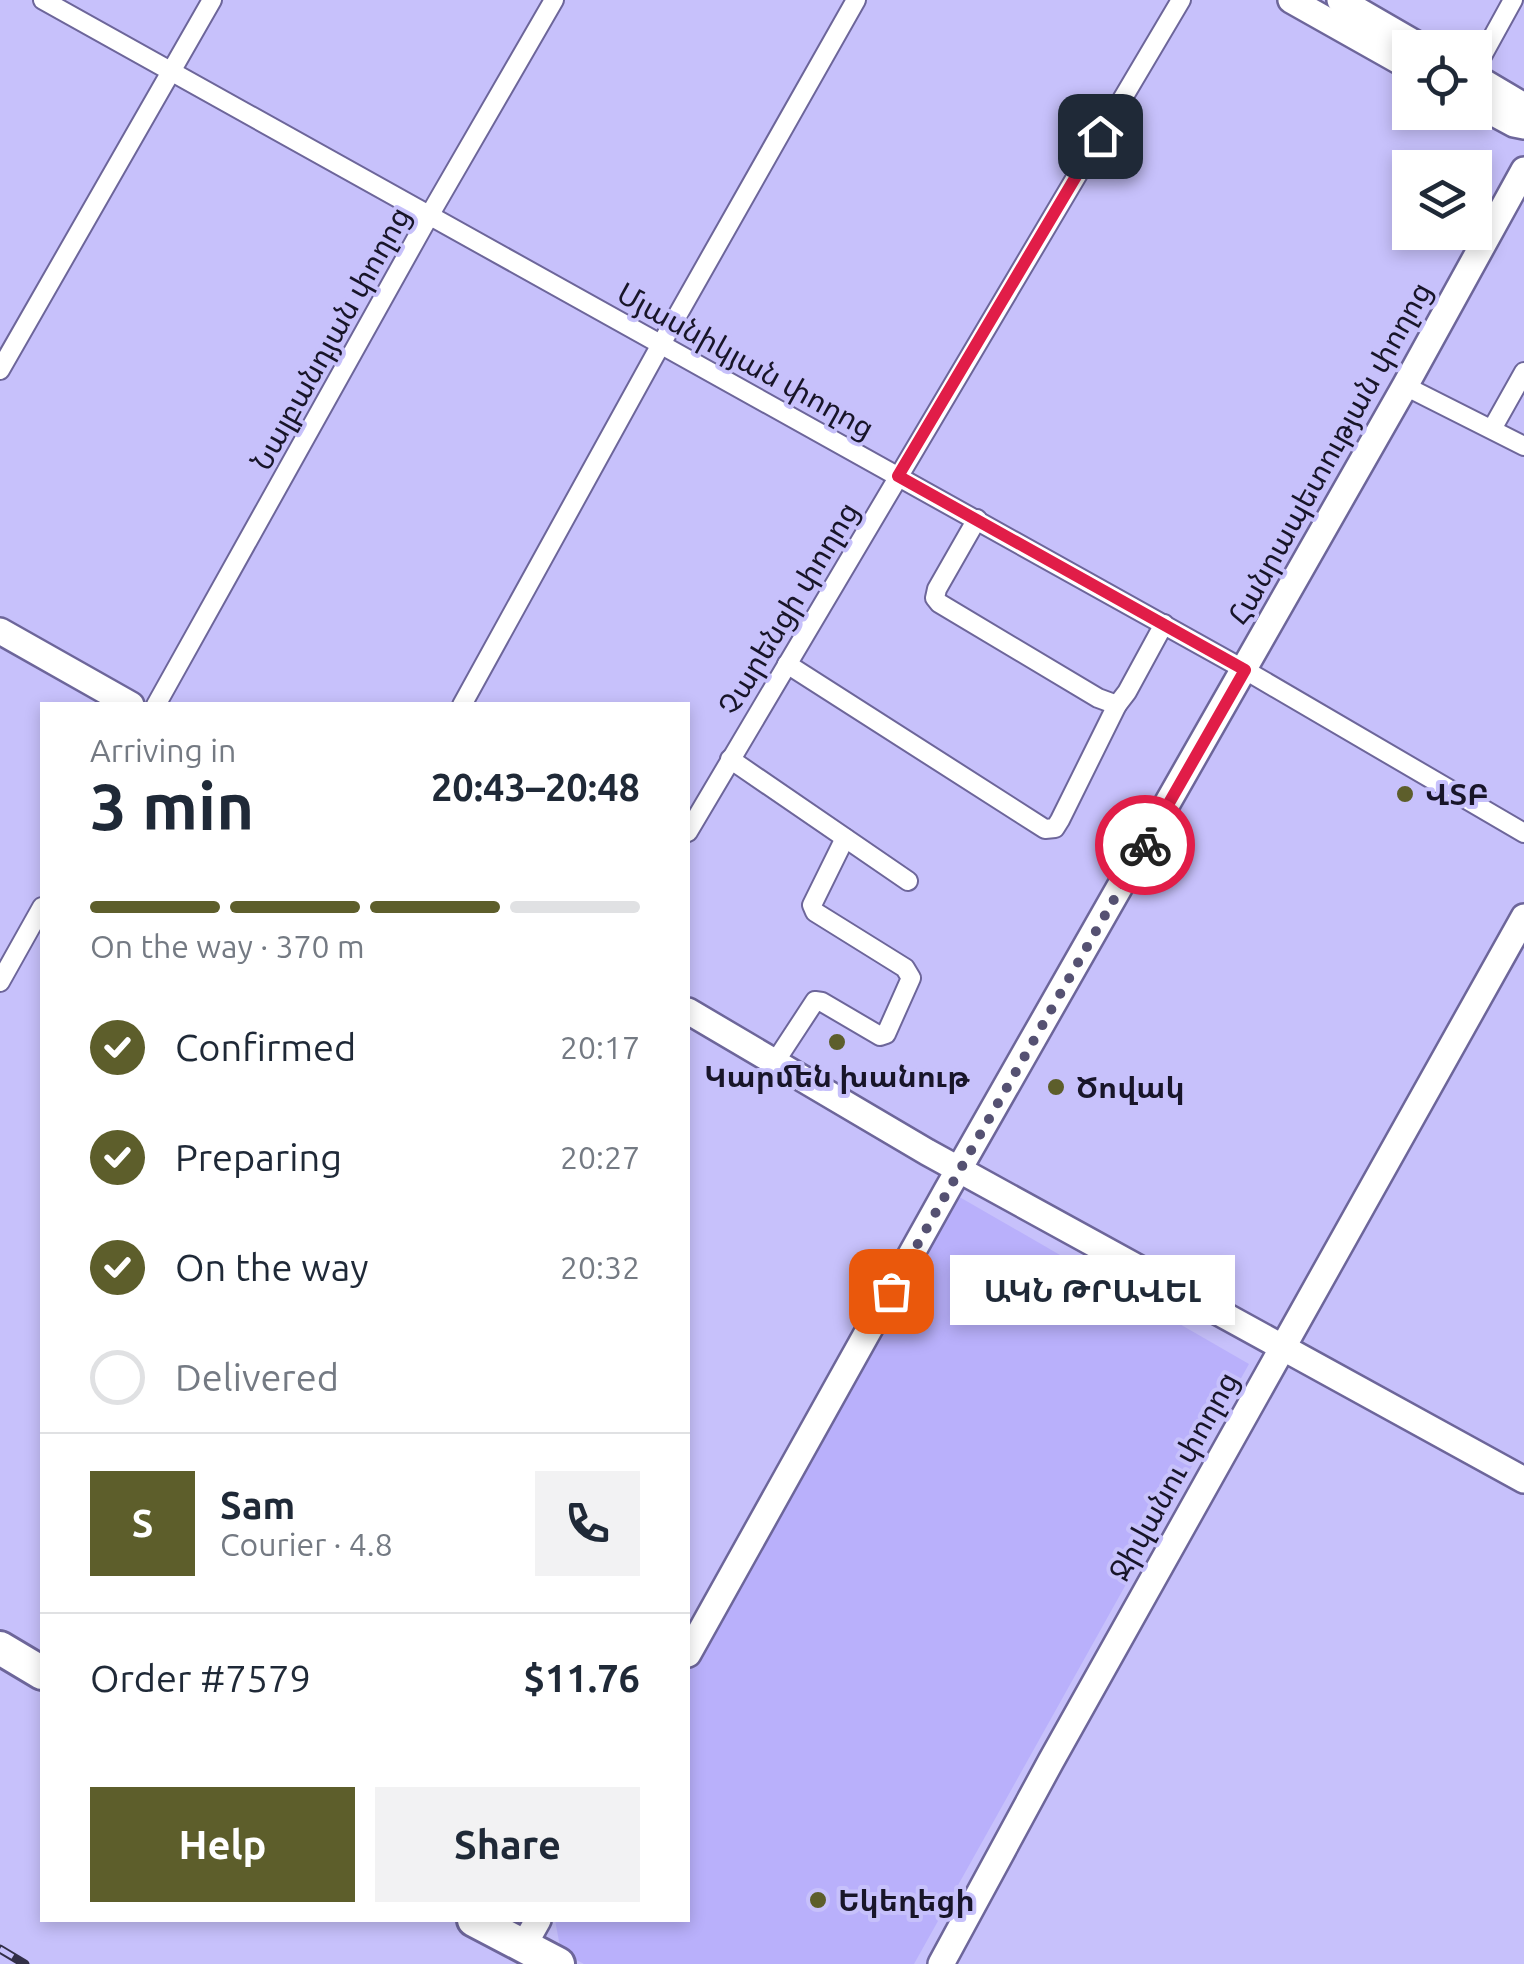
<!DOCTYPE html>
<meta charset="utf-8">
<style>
body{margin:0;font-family:Ubuntu,"Noto Sans Armenian",sans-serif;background:#f2f2f3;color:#1f2937;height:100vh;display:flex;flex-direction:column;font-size:38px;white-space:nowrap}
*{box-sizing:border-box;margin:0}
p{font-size:32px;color:#747a83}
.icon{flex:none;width:55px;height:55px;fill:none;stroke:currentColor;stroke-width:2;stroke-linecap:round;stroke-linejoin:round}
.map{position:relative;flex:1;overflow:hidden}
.details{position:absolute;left:40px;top:702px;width:650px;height:1220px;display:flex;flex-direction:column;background:#fff;border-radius:0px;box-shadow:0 5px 15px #0003}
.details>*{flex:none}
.buttons{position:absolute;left:1392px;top:30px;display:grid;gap:20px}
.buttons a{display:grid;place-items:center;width:100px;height:100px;border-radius:0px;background:#fff;box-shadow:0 5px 15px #0003;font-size:50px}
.pin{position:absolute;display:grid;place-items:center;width:85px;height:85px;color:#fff;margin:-42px;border-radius:20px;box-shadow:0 5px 15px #0006}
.courier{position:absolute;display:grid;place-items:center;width:100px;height:100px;margin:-50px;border:8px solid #e11d48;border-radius:50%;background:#fff;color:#222;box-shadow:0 2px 12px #0007}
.bubble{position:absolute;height:70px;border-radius:0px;background:#fff;box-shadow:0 5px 15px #0003;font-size:32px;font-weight:700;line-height:70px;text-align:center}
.overview em{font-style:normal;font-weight:700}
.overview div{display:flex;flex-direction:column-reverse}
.overview{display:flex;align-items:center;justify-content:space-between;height:170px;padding:0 50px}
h1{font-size:65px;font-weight:700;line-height:75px}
.bar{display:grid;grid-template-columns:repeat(4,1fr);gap:15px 10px;align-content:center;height:120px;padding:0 50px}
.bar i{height:12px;border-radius:8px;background:#e0e1e3}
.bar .selected{background:#5d5e2b}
.bar p{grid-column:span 4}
.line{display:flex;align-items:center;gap:25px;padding:0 50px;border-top:2px solid #e0e1e3}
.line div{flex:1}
.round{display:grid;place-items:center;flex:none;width:105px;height:105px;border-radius:0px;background:#f2f2f3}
ol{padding:0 50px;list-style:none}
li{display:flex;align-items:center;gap:30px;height:110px}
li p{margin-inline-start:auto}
li .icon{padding:10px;border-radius:50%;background:#5d5e2b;color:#fff;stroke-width:4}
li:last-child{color:#747a83}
li i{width:55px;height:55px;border:5px solid #e0e1e3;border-radius:50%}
.cta{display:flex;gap:20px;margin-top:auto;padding:20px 50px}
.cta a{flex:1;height:115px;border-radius:0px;background:#5d5e2b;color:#fff;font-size:40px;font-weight:700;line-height:115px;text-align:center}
.cta a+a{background:#f2f2f3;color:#1f2937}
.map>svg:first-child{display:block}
.green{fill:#b9b0fb}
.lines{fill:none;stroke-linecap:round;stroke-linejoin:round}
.street-casing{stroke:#6d669a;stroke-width:22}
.secondary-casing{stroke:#6d669a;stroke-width:30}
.highway-casing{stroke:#6d669a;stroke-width:38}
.street{stroke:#fff;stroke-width:18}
.secondary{stroke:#fff;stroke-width:25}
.highway{stroke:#fff;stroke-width:32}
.rail-casing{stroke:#322f48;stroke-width:9}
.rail{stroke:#c7c1fb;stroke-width:5;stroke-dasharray:15;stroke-linecap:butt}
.done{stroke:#555172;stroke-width:10;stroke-dasharray:0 18}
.route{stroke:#e11d48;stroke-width:12}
.poi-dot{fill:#5d5e2b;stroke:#c7c1fb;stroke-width:4}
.labels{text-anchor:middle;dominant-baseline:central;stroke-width:8;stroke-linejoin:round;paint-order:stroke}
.street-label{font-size:30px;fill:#181529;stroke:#c7c1fb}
.poi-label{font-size:30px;font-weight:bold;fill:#181529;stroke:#c7c1fb;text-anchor:start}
</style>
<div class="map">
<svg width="1524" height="1964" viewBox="0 0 1524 1964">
<rect width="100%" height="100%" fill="#c7c1fb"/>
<path class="green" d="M956,1195L1249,1364L914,1964H584L561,1952L555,1920H688V1670Z"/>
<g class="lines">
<defs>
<g id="street">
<path d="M43,0L1245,670L1524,833"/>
<path d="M1475,69L1513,0"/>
<path d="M0,370L212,0"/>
<path d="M1405,386L1524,446"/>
<path d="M1492,429L1524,372"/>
<path d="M977,519L937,589L935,598L939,603L1098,698L1117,705L1127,692L1164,624"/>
<path d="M787,664L1045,829L1055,828L1060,820L1117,705"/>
<path d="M156,705L429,216L554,0"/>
<path d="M462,705L660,346L856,0"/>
<path d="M730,759L908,881"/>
<path d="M688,832L1181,0"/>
<path d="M0,982L42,907"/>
<path d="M775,1062L815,1001L822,1002L880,1036L886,1034L911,978L905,968L815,912L812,905L845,838"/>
</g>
<g id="secondary">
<path d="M1291,0L1410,67"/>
<path d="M1340,0L1423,48"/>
<path d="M1475,77L1524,106"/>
<path d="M1475,103L1514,124L1524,126"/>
<path d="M0,631L131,705"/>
<path d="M688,1011L927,1152L1524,1480"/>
<path d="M688,1654L947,1190L1405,386L1524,170"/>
<path d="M524,1945L538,1920"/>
<path d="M941,1964L1051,1761L1524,917"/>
</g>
<g id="highway">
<path d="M0,1648L42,1673"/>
<path d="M474,1920L558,1964"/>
</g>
</defs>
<use href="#street" class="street-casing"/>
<use href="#secondary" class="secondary-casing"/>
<use href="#highway" class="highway-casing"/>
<use href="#street" class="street"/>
<use href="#secondary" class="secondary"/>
<use href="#highway" class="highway"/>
<defs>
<path id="rail" d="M0,1949L25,1964"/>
</defs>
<use href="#rail" class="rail-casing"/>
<use href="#rail" class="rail"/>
</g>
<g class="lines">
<path class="done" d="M891,1291L1145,845"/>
<path class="route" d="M1100,136L898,476L1245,670L1145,845"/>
</g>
<g class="poi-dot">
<circle cx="1405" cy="794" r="10"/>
<circle cx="837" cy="1042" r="10"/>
<circle cx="1056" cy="1087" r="10"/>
<circle cx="818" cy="1900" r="10"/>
</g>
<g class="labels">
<g class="street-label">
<text transform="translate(330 338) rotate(-61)">Նալբանդյան փողոց</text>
<text transform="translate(746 360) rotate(29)">Մյասնիկյան փողոց</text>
<text transform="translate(1329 453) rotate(-61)">Հանրապետության փողոց</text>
<text transform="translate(788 608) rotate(-59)">Չարենցի փողոց</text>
<text transform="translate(1173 1476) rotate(-61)">Ջիվանու փողոց</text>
</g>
<g class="poi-label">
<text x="1425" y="794">ՎՏԲ</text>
<text x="837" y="1076" text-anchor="middle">Կարմեն խանութ</text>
<text x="1076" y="1087">Ծովակ</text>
<text x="838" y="1900">Եկեղեցի</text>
</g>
</g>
</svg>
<div class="buttons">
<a><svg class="icon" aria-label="locate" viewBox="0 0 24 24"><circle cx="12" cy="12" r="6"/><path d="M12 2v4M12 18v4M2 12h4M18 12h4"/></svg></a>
<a><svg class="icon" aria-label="layers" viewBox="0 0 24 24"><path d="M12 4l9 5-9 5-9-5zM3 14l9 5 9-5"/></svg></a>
</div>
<div class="pin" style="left:891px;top:1291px;background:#ea580c"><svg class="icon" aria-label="bag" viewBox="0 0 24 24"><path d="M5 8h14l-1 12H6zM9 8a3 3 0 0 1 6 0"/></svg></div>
<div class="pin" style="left:1100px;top:136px;background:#1f2937"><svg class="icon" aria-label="home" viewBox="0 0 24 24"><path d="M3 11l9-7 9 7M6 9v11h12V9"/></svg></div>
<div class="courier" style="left:1145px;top:845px"><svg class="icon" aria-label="bike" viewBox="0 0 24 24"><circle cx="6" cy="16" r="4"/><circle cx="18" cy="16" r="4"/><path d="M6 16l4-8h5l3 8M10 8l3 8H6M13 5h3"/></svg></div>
<div class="bubble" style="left:950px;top:1255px;width:285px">ԱԿՆ ԹՐԱՎԵԼ</div>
<section class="details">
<div class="overview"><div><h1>3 min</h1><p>Arriving in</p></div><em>20:43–20:48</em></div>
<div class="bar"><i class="selected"></i><i class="selected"></i><i class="selected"></i><i></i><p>On the way · 370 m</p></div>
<ol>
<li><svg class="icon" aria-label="check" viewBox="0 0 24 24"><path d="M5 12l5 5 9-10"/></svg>Confirmed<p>20:17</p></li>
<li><svg class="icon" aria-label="check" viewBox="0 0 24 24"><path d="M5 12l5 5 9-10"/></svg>Preparing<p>20:27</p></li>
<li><svg class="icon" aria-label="check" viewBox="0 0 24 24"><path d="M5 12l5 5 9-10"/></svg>On the way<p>20:32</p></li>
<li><i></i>Delivered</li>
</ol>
<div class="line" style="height:180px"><b class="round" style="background:#5d5e2b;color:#fff">S</b><div><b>Sam</b><p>Courier · 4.8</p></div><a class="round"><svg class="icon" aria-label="phone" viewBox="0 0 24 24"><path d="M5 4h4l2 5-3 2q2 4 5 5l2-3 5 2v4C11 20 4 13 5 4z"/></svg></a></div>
<div class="line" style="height:130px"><div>Order #7579</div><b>$11.76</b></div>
<div class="cta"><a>Help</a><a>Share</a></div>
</section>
</div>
